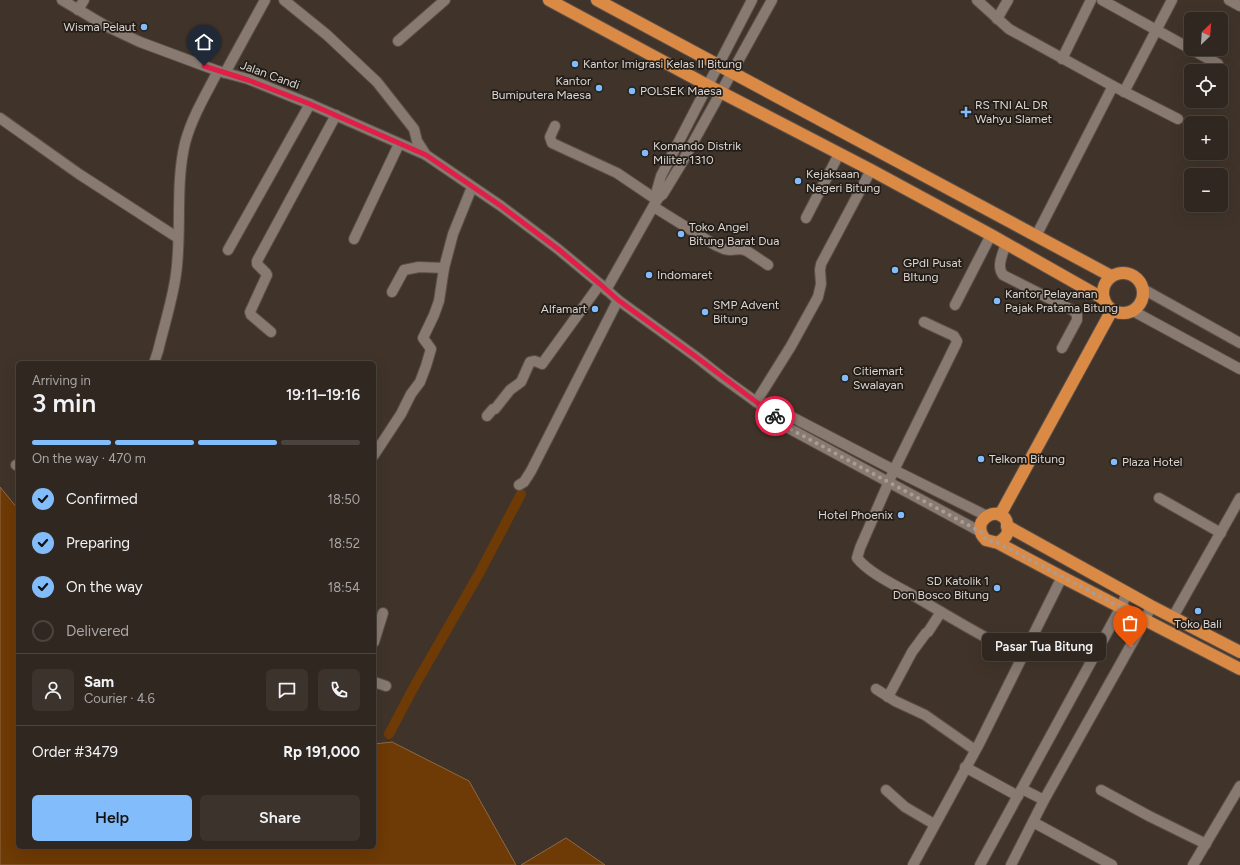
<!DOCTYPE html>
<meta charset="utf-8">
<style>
body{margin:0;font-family:Figtree,sans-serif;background:#3c332d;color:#f1f3f6;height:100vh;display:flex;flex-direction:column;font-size:15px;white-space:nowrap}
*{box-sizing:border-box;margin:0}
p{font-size:13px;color:#a8a5a5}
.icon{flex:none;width:22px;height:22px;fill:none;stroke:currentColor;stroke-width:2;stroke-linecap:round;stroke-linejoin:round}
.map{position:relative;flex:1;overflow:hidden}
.side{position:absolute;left:16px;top:361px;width:360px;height:488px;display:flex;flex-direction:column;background:#302720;border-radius:6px;box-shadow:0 4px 16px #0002,0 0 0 1px #4b443e}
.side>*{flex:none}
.needle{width:26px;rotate:25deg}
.tools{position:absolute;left:1184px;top:12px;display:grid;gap:8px}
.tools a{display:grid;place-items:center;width:44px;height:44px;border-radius:6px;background:#302720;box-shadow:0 4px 16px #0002,0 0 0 1px #4b443e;font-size:20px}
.pin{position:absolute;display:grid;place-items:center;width:34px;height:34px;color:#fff;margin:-41px -17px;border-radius:50% 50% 50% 0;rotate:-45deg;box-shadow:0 0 4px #0007}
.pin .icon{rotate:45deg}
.courier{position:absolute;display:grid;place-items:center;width:40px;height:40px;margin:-20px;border:3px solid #e11d48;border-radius:50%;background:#fff;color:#222;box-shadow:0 1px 5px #0007}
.bubble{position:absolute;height:28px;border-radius:6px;background:#302720;box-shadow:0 4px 16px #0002,0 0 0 1px #4b443e;font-size:13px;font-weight:600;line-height:28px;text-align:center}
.summary em{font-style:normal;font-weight:600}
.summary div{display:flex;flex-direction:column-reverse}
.summary{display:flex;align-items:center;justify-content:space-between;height:68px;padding:0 16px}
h1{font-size:26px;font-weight:600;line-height:30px}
.bar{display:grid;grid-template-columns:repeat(4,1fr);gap:6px 4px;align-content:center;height:48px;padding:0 16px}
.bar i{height:5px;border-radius:3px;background:#4b443e}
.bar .current{background:#82bcfa}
.bar p{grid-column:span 4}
.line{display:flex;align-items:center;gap:10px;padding:0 16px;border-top:1px solid #4b443e}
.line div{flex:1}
.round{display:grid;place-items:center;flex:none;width:42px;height:42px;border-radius:6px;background:#3c332d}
ol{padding:0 16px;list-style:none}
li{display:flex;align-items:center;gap:12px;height:44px}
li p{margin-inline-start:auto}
li .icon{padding:4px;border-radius:50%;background:#82bcfa;color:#111;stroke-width:4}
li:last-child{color:#a8a5a5}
li i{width:22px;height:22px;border:2px solid #4b443e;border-radius:50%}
.cta{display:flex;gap:8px;margin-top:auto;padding:8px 16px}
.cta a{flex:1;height:46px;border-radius:6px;background:#82bcfa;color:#111;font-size:16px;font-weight:600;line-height:46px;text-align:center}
.cta a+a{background:#3c332d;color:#f1f3f6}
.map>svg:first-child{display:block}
.water{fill:#6e3a05;stroke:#906942}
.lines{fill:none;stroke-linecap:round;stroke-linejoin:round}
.canal{stroke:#6e3a05;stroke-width:10}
.minor-casing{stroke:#5a4f48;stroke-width:12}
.highway-casing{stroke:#5a4f48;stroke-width:14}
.minor{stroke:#887a70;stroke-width:10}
.highway{stroke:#db8a46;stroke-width:12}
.done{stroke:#a79d96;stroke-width:4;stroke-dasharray:0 7.2}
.route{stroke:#e11d48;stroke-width:5}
.poi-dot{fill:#82bcfa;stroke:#221d18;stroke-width:1.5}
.labels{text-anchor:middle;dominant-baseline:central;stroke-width:3.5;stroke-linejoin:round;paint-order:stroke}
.poi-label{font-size:12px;fill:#ded6d0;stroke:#221d18;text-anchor:start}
.street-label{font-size:12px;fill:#ded6d0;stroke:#221d18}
</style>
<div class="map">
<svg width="1240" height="865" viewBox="0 0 1240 865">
<rect width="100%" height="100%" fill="#40342a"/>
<g class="water">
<path d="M0,487L18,509V847H374V744L392,742L469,781L516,865H0Z"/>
<path d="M566,838L605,865H521Z"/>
</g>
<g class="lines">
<path class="canal" d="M389,734L415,685L480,572L521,494"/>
<defs>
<g id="minor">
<path d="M62,0L106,26L140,42L218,71L248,79L310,104L426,155"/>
<path d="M284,0L327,35L377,82L414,129L417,141L426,155L501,206L558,249L600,284L618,300L695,356L723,378L773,414L781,424L981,532"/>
<path d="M977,0L1009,29L1113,86L1178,119"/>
<path d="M1102,0L1218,64"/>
<path d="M1229,0L1240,6"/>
<path d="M78,10L84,0"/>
<path d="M997,19L1008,0"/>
<path d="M398,41L445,0"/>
<path d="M1062,59L1091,0"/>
<path d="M225,73L265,0"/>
<path d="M1124,92L1172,0"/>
<path d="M0,118L79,174L178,238"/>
<path d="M555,126L550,137L552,143L617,173L657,200"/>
<path d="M658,198L657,190L661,176L752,0"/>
<path d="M654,207L715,245L724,249L730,250L741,249L747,251L768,265"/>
<path d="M806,218L839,154"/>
<path d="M1036,236L1113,86"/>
<path d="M354,239L399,144"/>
<path d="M1006,243C1003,254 996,266 1003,275L1074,311L1077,315V320L1062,348"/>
<path d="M228,250L310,104"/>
<path d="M1143,289L1240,343"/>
<path d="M606,290L658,198L663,194L680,166L772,0"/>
<path d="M392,292L404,270L419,267L444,268"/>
<path d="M955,305L991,235"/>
<path d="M1133,311L1240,369"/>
<path d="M924,322L954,336L957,341L956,344L894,470L860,548L857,558C870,574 897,586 916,597C951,618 986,639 1023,657"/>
<path d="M271,332L251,315L250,312L267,275L266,273L257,264V261L336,115"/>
<path d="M154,363L158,351C164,326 173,298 176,274C182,231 175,185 185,143C192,117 206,94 218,71"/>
<path d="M756,402L791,346L818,297L821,284L820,270L821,264L871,170"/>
<path d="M773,414L788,415L894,470L987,516"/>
<path d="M487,416L493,409H495L510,390L521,382L530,362L535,361L542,364L600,284"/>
<path d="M374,455L401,414L411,394L420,382L426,366L431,349L423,338L434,315L439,301L444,268L453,234L472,187"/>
<path d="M16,465L18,466"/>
<path d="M519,485L524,482L531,471L618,300"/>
<path d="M1159,498L1221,533"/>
<path d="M1173,617L1240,498"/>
<path d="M374,642L383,613"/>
<path d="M374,682L386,686"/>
<path d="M876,689L895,701L925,715L975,750"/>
<path d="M888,697L912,652L926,633L928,632L941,612"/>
<path d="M965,767L1018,796"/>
<path d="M1022,789L1044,800"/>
<path d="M886,790L905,807L934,824"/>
<path d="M1101,790L1149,816L1206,844"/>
<path d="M1033,822L1112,865"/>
<path d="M913,865L979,744L1062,577"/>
<path d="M980,865L1121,607L1127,593"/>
<path d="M1011,865L1044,800L1145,620L1151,606"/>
<path d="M1193,865L1240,786"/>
</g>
<g id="highway">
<path d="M549,0L707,85L871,170L991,235L1104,299"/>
<path d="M597,0L1111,276"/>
<circle cx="1123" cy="293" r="20"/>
<path d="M1000,515L1112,310"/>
<path d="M1007,526L1151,606L1240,652"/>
<path d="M998,543C1005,538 1010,534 1007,526C1007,524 1007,521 1006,520C997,504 968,522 986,540L998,543L1062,577L1240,669"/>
</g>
</defs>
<use href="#minor" class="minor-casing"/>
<use href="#highway" class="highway-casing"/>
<use href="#minor" class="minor"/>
<use href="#highway" class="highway"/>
</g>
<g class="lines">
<path class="done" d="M775,416L781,424L981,532L986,540L998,543L1145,620L1130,647"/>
<path class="route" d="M204,66L248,80L310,104L426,155L501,206L558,249L600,284L618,300L695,356L775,416"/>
</g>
<g class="poi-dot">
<circle cx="144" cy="27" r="4"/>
<circle cx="575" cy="64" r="4"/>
<circle cx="599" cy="88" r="4"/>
<circle cx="632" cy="91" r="4"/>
<path d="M964 106h4v4h4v4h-4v4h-4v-4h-4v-4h4z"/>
<circle cx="645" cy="153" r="4"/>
<circle cx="798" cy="181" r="4"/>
<circle cx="681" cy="234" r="4"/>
<circle cx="895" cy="270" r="4"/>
<circle cx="649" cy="275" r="4"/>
<circle cx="997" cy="301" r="4"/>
<circle cx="595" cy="309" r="4"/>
<circle cx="705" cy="312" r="4"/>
<circle cx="845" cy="378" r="4"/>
<circle cx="981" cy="459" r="4"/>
<circle cx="1114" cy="462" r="4"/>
<circle cx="901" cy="515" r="4"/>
<circle cx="997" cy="588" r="4"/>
<circle cx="1198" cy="611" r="4"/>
</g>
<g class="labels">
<g class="poi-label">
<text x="136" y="27" text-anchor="end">Wisma Pelaut</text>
<text x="583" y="64">Kantor Imigrasi Kelas II Bitung</text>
<text x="591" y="81" text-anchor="end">Kantor<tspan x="591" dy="14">Bumiputera Maesa</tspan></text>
<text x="640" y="91">POLSEK Maesa</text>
<text x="975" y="105">RS TNI AL DR<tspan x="975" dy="14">Wahyu Slamet</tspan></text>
<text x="653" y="146">Komando Distrik<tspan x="653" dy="14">Militer 1310</tspan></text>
<text x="806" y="174">Kejaksaan<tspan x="806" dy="14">Negeri Bitung</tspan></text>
<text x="689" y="227">Toko Angel<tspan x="689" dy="14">Bitung Barat Dua</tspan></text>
<text x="903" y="263">GPdI Pusat<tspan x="903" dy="14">BItung</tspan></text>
<text x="657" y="275">Indomaret</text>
<text x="1005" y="294">Kantor Pelayanan<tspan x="1005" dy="14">Pajak Pratama Bitung</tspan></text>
<text x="713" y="305">SMP Advent<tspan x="713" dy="14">Bitung</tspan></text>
<text x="587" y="309" text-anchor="end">Alfamart</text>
<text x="853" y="371">Citiemart<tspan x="853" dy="14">Swalayan</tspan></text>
<text x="989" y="459">Telkom Bitung</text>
<text x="1122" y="462">Plaza Hotel</text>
<text x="893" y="515" text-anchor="end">Hotel Phoenix</text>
<text x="989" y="581" text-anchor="end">SD Katolik 1<tspan x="989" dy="14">Don Bosco Bitung</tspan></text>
<text x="1198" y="624" text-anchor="middle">Toko Bali</text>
</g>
<g class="street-label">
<text transform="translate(270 75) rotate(20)">Jalan Candi</text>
</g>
</g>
</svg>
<div class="tools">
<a><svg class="needle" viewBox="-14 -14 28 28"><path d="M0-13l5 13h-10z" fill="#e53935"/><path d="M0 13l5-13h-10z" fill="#a8a5a5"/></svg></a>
<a><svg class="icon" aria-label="locate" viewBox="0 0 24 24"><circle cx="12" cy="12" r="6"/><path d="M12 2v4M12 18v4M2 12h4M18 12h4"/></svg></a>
<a>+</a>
<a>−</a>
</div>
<div class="pin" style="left:1130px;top:647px;background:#ea580c"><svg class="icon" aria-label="bag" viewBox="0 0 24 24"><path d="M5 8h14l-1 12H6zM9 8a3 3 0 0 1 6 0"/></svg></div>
<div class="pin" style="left:204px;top:66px;background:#1f2937"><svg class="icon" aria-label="home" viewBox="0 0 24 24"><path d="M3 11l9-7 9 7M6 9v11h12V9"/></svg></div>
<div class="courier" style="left:775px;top:416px"><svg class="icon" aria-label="bike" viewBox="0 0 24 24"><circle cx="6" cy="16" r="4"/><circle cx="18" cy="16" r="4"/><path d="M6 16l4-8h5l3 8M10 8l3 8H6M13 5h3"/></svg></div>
<div class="bubble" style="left:982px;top:633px;width:124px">Pasar Tua Bitung</div>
<section class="side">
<div class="summary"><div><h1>3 min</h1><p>Arriving in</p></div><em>19:11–19:16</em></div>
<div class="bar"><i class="current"></i><i class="current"></i><i class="current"></i><i></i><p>On the way · 470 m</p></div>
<ol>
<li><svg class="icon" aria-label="check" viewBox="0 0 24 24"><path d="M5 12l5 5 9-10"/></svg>Confirmed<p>18:50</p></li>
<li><svg class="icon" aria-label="check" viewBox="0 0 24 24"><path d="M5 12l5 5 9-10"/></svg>Preparing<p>18:52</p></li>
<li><svg class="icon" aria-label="check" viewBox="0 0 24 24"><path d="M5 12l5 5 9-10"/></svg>On the way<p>18:54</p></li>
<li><i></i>Delivered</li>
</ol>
<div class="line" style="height:72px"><a class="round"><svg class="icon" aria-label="person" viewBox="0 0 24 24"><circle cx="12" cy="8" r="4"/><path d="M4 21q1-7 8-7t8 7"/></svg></a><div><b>Sam</b><p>Courier · 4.6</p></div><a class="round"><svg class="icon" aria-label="chat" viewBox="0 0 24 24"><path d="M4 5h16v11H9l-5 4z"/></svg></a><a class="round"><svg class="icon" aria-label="phone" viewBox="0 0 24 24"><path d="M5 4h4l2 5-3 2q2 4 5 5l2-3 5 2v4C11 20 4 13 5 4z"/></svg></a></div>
<div class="line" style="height:52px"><div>Order #3479</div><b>Rp 191,000</b></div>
<div class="cta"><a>Help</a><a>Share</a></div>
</section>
</div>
